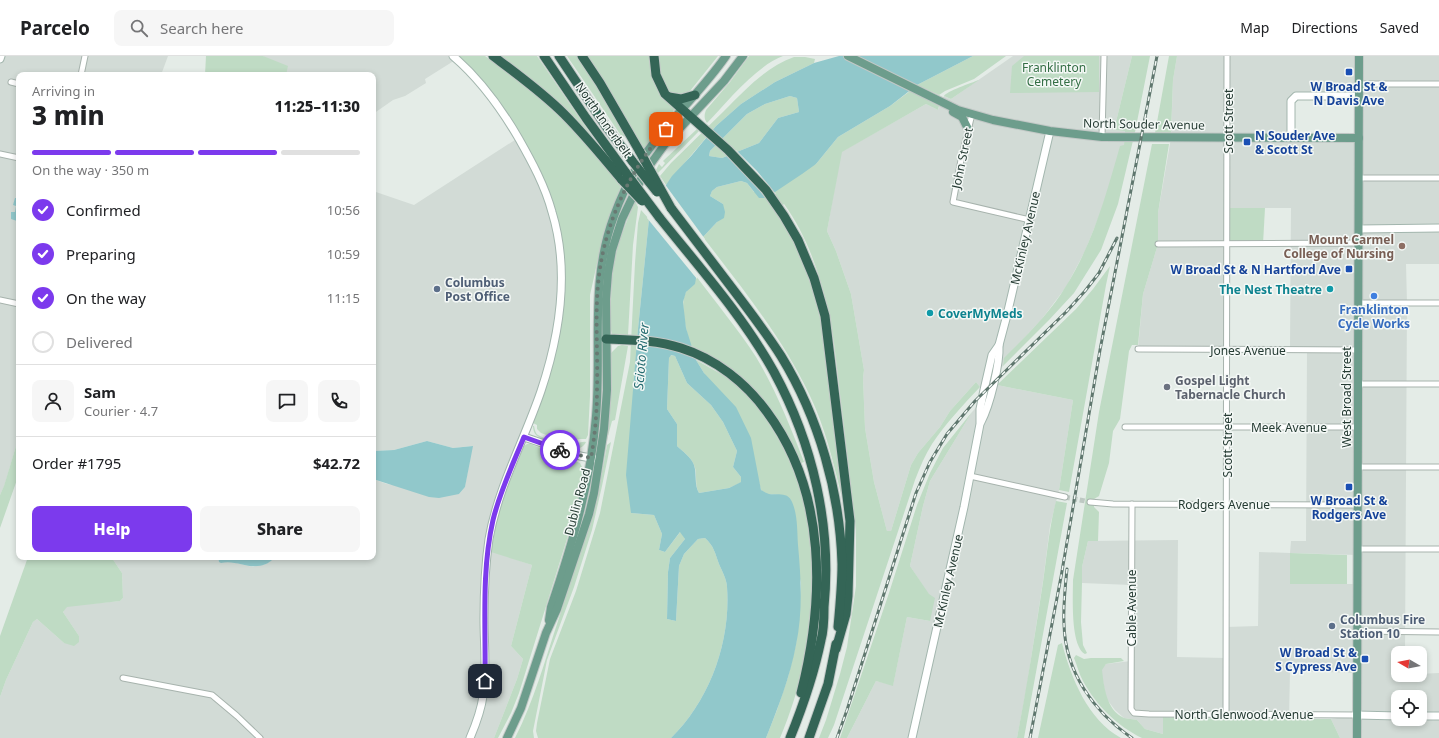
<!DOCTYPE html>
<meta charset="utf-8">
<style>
body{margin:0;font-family:"Noto Sans",sans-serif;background:#f6f6f6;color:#202124;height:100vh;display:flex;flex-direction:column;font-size:15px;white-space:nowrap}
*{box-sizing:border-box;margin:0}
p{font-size:13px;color:#757577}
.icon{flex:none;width:22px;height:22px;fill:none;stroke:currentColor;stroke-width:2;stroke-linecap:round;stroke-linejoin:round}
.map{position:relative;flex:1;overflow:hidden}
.sheet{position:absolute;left:16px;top:16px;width:360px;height:488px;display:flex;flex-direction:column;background:#fff;border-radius:8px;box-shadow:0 2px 6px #0003}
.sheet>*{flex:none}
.needle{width:26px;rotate:279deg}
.buttons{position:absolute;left:1391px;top:590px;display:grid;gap:8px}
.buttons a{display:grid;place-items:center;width:36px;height:36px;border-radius:8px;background:#fff;box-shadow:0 2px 6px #0003;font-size:20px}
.pin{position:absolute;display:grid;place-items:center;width:34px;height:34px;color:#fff;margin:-17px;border-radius:8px;box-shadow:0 2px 6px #0006}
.courier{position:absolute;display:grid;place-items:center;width:40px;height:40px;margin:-20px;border:3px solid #7c3aed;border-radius:50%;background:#fff;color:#222;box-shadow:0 1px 5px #0007}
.head em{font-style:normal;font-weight:800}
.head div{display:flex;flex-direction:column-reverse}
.head{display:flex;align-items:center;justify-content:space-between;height:68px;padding:0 16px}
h1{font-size:26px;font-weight:800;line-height:30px}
.bar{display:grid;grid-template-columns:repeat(4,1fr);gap:6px 4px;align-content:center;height:48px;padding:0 16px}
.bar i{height:5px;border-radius:3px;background:#e0e0e0}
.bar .selected{background:#7c3aed}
.bar p{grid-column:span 4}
.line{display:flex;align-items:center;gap:10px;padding:0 16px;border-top:1px solid #e0e0e0}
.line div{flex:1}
.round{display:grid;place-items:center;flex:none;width:42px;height:42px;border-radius:8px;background:#f6f6f6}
ol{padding:0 16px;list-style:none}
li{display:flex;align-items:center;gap:12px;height:44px}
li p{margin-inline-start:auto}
li .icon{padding:4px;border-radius:50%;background:#7c3aed;color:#fff;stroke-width:4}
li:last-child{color:#757577}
li i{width:22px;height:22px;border:2px solid #e0e0e0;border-radius:50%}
.action{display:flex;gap:8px;margin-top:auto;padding:8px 16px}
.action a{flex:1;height:46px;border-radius:8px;background:#7c3aed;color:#fff;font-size:16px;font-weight:800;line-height:46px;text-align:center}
.action a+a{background:#f6f6f6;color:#202124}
header{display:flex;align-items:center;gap:24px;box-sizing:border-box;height:56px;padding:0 20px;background:#fff;border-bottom:1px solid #e0e0e0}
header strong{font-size:19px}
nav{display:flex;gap:22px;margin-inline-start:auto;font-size:14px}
.search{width:280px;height:36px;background:#f6f6f6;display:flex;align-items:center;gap:10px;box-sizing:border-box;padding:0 14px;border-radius:8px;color:#757577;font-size:15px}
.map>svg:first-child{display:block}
.built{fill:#d2dbd6;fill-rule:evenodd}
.green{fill:#bfdbc4}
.water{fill:#91c8cb;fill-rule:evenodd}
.pier{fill:#e4ece7}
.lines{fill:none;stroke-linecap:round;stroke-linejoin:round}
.street-tunnel{stroke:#bec9c3;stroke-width:5;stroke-dasharray:5 2.5;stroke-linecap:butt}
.street-casing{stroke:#a7b3ad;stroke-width:7}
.secondary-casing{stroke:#a3b6ae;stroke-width:9}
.primary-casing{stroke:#c2c8c6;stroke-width:10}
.highway-casing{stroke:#c2c8c6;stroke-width:11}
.street{stroke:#fff;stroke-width:5}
.secondary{stroke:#fff;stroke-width:7}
.primary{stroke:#6d9d8c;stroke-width:8}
.highway{stroke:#346556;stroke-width:9}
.rail-casing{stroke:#5f776e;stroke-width:3}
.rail{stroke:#f4f8f6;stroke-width:1.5;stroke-dasharray:4.5;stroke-linecap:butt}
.highway-bridge-casing{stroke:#c2c8c6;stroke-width:11;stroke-linecap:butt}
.highway-bridge{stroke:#346556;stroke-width:9}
.done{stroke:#687972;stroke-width:4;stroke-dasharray:0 7.2}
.route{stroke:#7c3aed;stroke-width:5}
.transit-dot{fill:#1a4fb4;stroke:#f4f8f6;stroke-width:1.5}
.education-dot{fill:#8d6e63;stroke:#f4f8f6;stroke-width:1.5}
.service-dot{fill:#5c6f8a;stroke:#f4f8f6;stroke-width:1.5}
.culture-dot{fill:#0f9aa8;stroke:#f4f8f6;stroke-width:1.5}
.shop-dot{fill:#3f7fe0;stroke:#f4f8f6;stroke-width:1.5}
.worship-dot{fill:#6b7280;stroke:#f4f8f6;stroke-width:1.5}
.labels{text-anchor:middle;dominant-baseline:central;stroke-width:3;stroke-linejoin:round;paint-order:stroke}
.park-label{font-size:12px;fill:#336e44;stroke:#f4f8f6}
.transit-label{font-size:12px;font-weight:bold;fill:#164399;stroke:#f4f8f6}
.street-label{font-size:12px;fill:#253b33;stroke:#f4f8f6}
.education-label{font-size:12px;font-weight:bold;fill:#785e54;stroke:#f4f8f6;text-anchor:end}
.service-label{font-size:12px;font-weight:bold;fill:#4e5e75;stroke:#f4f8f6;text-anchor:start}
.culture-label{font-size:12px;font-weight:bold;fill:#0d838f;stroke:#f4f8f6;text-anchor:end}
.shop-label{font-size:12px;font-weight:bold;fill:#366cbe;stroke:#f4f8f6}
.worship-label{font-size:12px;font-weight:bold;fill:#5b616d;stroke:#f4f8f6;text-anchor:start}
.water-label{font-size:13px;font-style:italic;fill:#256c71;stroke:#f4f8f6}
</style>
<header>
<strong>Parcelo</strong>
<div class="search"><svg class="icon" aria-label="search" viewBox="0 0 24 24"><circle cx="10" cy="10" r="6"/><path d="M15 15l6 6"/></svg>Search here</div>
<nav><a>Map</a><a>Directions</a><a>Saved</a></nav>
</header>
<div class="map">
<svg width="1439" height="682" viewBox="0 0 1439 682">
<rect width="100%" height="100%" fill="#e4ece7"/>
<g class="built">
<path d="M0,0H168L161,19H19V380L4,431L0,439Z"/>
<path d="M263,0H459L460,1L425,23L426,27L405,40L393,44L373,58V19H286Z"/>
<path d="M1013,0H1132L1114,74L1125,75L1124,89L1100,158L1085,195L1066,231L1041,264L1005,302L1003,310L980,331L976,326L950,355L940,371L918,397L911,409L891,475H887L874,426L865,372L863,322L864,314L851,238L836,195L827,175L841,96L926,48L938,54L944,40L951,43Z"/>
<path d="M1177,0H1439V208H1406L1407,247L1405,597H1398V619L1439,617V682H1340L1331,663L1357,659V617L1290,615L1289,663H1227L1163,661V678L1145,673L1137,664L1124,662L1115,654L1106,642L1101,614L1106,608L1131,605V529L1082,527V511L1088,485L1178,484L1177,601L1226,602V571L1258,570L1259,496L1290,497L1291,485H1306L1307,294H1290L1291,152H1228L1227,294L1138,293L1143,238L1158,188V157L1171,82L1173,24ZM1359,40V82H1291L1293,42ZM1290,497L1357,499V528H1290ZM1398,641H1420V663H1398Z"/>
<path d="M521,80L544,123L557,159L564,199L565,239L560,275L552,312L533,367L502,445L496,468L491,495L532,509L511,590L523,603L517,623L494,682H0V641L6,624L33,566L37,563L64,587L79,580L63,556L67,550L120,545L123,542L122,517L112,502L109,501H218L219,506L228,505L253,511L266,508L276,501H373V423L387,428L459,438L465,431L472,390L453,392L427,385L394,394L373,395V135L414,149Z"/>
<path d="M997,329L1073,344L1059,434L1050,470L1043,525L1026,635L1017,682H847L876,625L893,629L907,561L930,565L929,539L910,510L923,450L930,425L972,356Z"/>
</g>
<g class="green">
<path d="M206,0H263L288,10L286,19H205Z"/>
<path d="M459,0H485L528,31L589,89L621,130L604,176L590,239V340L588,379L586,383H580L566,386L541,377L537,373V369L533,367C541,343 551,318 557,292C568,242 569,187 550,138C543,120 534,103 524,86C506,54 485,26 459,0Z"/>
<path d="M498,0H537L594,83L593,84Z"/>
<path d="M567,0H578L604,41L625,80L622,81Z"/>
<path d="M587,0H651L672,49L674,53L672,59L644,93Z"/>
<path d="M658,0H718L690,35L682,40L669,37L661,21Z"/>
<path d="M749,0H783C756,10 727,46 707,67C704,63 704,59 706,54L730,26Z"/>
<path d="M973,0H1006L974,23L945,35L939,39L917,29Z"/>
<path d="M1024,0H1099V36L1010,37L1012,10Z"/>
<path d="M1132,0H1150L1135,76L1118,148L1101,194L1074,237L1049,264L1003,310L1004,302C1026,280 1050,257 1066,230C1093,187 1106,139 1120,90L1124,89L1125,75L1114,74Z"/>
<path d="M1169,0H1177L1173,24L1171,77H1155Z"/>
<path d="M794,1H805L815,3L814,7L775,26L741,48L716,70L666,129L660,120L671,107C689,90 706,72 724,55C745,34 766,11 794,1Z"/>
<path d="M979,24L951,43L944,40C947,35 971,27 979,24Z"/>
<path d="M910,35L939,50L938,54L926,48L842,96L827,175L836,195L851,238L864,314L863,322L865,372L874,426L887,475H891L911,409L918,397L940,371L950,355L976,326L980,331C963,349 946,367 932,388C925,399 920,411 915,424L834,669L828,682H819L826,664L840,618L847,591L856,530V474L834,287C826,238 813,188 784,148L776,155C799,190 813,228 822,269L844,438H841C833,405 825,371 810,340C783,282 742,232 703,181L717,166L723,148L710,140L712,135L717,131L741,125L747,127L754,136L816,108L838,81L890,50Z"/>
<path d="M790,40L797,42L799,56L778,62L759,87L722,102L709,100L710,95L747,58L765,48Z"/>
<path d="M697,73L699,75L658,117L656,114L659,108L662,111L665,107L663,105Z"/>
<path d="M1152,88H1169L1158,157V188L1143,238L1138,289H1132L1129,295L1120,363L1113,375L1109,407L1099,440L1094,443V451L1099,456L1098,485H1088L1082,511V527L1081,566L1083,589L1087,597L1085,598C1070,590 1073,540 1073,524L1099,356Z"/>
<path d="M635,145L638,151L633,189L628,279H616L612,278L611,274C611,246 610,217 618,189C623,174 629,160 635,145Z"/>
<path d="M1228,152H1265L1263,188H1228Z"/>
<path d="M641,154L649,163L638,273L634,335L631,457L654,459L662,478L659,494L665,496L681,475L685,483L670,502L668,516L667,563L676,565L679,510L684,498L698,483L705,482C714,490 715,497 719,508C722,515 727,524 727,531C731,585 710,644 671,682H538L536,675L537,667L550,603L576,535L600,457L630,306L635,207L638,167Z"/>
<path d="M1110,210L1106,229L1069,436L1059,434L1073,344L997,329L1076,253L1093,233Z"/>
<path d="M696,220C716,247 738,273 756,301C776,334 790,370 804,406L801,407C775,351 747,316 690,289C687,277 679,247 686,236C691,228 694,230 696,220Z"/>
<path d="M622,289L628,290L615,364L612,365L607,384L611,326V297L618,290Z"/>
<path d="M670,299L675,300L687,327L711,349L723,366L737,395L733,411L741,421L742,426L729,432L699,437C694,429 698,418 694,409C692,402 682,395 677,390V368L667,353L669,302Z"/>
<path d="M696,304C708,311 721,317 732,325C748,338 761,354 771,371C830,461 821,586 780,682H766L777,654L788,621L796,588L799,557L801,527L780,439L767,438L761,434L756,415L704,317Z"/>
<path d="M972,356L930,425L923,450L910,510L929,538L935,542L930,565L907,561L893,630L876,625L847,682H840L889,537L917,449L930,417L943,392Z"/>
<path d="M533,370H534C535,373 535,377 538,379C543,382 566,390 572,389C577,388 581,385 586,386C584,390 581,392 576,393C570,394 541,384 536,379C534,377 533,373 533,370Z"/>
<path d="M19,380V418L0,472V439L4,430Z"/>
<path d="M611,386L602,430L592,474L574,531L547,604L533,675L534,682H515C534,645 545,604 558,565C577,507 597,450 607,389Z"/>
<path d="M527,388H530L580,407L584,415L576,454L519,637L511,657L498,682H494L517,623L523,603L511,590L532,509L491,496L496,468L502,445L524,390Z"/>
<path d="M1056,445L1067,447L1024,682H1017C1027,630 1035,578 1043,526C1047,499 1049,472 1056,445Z"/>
<path d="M1290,497L1347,499V528H1290Z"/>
<path d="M28,501L112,502L122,517L123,542L120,545L67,551L63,556L79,580V586L74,590L64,587L37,563L33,566L6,624L0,641V580Z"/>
<path d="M1062,587C1071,622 1088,664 1121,682H1038L1058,589Z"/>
<path d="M1076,599L1084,603L1091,602H1121L1124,605L1106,608L1102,614C1104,630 1106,654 1124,662C1128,663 1133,663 1137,664L1145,673L1163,678V661L1227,663H1331L1340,682H1142C1117,670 1096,649 1083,625C1079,618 1077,609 1074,602Z"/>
</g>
<g class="water">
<path d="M839,0H973L917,29L890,50L838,81L816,108L802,118L766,142H759L747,127L741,125L717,131L712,135L710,140L723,148L725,156L724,162L717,166L703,181L695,228L686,236L683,246L686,272L696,304L704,317L736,351L751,382L761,434C764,435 766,437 769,438C776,439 787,436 791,444C798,457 797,475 798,489C801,522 803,556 796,589C790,621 778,652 766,682H671C710,644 731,585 727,531C727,524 722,515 719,508C715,497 714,490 705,482L698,483L684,498L679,510L676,565L667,563L668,516L670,502L685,483L680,476L665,496L659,494L662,478L654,459L631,457L626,419L638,273L649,163L656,144L672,120L692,99L716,70L741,48L775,26L814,7ZM790,40L797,42L799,56L778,62L759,87L722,102L709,100L710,95L747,58L765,48ZM671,299L675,300L687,327L711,349L723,366L737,395L733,411L741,421V426L729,432L699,437C694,429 697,418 694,409C692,402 682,395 677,390V368L667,353L669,302Z"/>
<path d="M15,142H19V156L17,165L11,163V156H15L16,150L13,149Z"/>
<path d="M427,385L453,392L473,390L465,431L459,438L439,442L429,441L373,423V395L394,394Z"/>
<path d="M218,501H276C273,503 269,507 266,508C250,515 236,503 221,507L219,506Z"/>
</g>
<g class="pier">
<path d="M736,94L757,115L776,138L767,144L743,114L726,99Z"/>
<path d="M664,127L705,183L697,223L647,162L654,143Z"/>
</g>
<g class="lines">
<path class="street-tunnel" d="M1065,441L1090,446"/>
<defs>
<g id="street">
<path d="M81,19L85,0"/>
<path d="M11,26L19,28"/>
<path d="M1359,28H1439"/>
<path d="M972,58L961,104L953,146L1030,164"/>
<path d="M1102,81L1104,0"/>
<path d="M0,98L19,102"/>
<path d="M1359,122H1439"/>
<path d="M1158,188L1359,187"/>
<path d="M0,244L19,248"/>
<path d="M1358,247H1439"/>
<path d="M1138,293L1358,294"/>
<path d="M1358,328H1439"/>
<path d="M1125,371H1358"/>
<path d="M1357,411H1439"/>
<path d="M970,420L1065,441"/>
<path d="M1090,446L1113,448L1357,449"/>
<path d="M1132,448L1131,653L1134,657L1149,658L1357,659"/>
<path d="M1357,493H1439"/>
<path d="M1357,575L1439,576"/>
<path d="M123,622L212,639L237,660L260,682"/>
<path d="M1226,658L1227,0"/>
</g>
<g id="secondary">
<path d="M453,0C480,23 501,52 519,83C532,106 545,130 552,156C570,215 560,278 541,335C524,385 498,431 489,483C485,510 484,537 484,563C484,589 487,615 483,640C481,655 476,668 470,682"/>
<path d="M0,3L1,0"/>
<path d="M1291,82V45L1296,40H1359"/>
<path d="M1359,173L1439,172"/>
<path d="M981,366C990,349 1000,308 999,289"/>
<path d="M524,381L580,400L596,403"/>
<path d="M1357,659L1398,660"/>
<path d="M1420,660H1439"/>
<path d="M912,682L964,451L980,368V353L984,334L992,299L999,289L1007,259L1050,75"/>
</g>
<g id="primary">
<path d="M848,0L958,54L993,64L1050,75L1102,81L1359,82"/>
<path d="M953,56L962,61L968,73"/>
<path d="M549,564L551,551C572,489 591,426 596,360C602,291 589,227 614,160C620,143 628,126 637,111C662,70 699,39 726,0"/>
<path d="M507,682L521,652L546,577L557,553L589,458L594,437L604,373L607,334L606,243L608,217L612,194L622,163L644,117L665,88L724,25L743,0"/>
<path d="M1357,682L1359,0"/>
</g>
<g id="highway">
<path d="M493,0C517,18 542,36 564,58C585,79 603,101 622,124"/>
<path d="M544,0L586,62L626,117"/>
<path d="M559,0L605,69L633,106"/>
<path d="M582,0L600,27L640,96"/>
<path d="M654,0L656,19L665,38L728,94L766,134L784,160L798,184L814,222L825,260L850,465L848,540L846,558L836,593"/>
<path d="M669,41L681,43L695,39"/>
<path d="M671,152C692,180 714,208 735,236C751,257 767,278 781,300C819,362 840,436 842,508C842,529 840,550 838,571"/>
<path d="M659,161C699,211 743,260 774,316C813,388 832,470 824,551C824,562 824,574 821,584C814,618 803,650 790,682"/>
<path d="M606,283C632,284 656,284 681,292C716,303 746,327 767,356C827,437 825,543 801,637"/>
<path d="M809,682L828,628L836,588"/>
</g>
</defs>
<use href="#street" class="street-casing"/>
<use href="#secondary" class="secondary-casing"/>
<use href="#primary" class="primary-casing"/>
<use href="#highway" class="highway-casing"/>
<use href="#street" class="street"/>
<use href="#secondary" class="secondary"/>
<use href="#primary" class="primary"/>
<use href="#highway" class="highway"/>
<defs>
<g id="rail">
<path d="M1067,513C1065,532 1063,550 1064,568C1065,616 1094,656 1132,682"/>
<path d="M837,682L847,654L916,437L930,406L947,378L975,345L1066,256L1085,235L1099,217L1117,182"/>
<path d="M1030,682L1061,521L1100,294L1157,0"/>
</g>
</defs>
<use href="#rail" class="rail-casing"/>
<use href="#rail" class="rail"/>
<defs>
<g id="highway-bridge">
<path d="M640,96L671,152"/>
<path d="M633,106L657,136"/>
<path d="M626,117L659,161"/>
<path d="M622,124L642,145"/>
</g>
</defs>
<use href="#highway-bridge" class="highway-bridge-casing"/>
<use href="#highway-bridge" class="highway-bridge"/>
</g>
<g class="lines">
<path class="done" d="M560,394L591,402C595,379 597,356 597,333C598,298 595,264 598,229C603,171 628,116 666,73"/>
<path class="route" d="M485,625C486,571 481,517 493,464C500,435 513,408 524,381L560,394"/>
</g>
<g class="transit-dot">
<rect x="1345" y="12" width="8" height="8" rx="2"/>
<rect x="1243" y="82" width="8" height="8" rx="2"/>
<rect x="1345" y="209" width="8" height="8" rx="2"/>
<rect x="1345" y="427" width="8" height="8" rx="2"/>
<rect x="1361" y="599" width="8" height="8" rx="2"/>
</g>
<circle class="education-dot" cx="1402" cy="190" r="4"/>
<g class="service-dot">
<circle cx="437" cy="233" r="4"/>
<circle cx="1332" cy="570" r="4"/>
</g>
<g class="culture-dot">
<circle cx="1330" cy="233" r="4"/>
<circle cx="930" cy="257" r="4"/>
</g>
<circle class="shop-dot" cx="1374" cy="240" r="4"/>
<circle class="worship-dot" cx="1167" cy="331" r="4"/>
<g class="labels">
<g class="park-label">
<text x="1054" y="11">Franklinton<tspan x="1054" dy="14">Cemetery</tspan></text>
</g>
<g class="transit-label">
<text x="1349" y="30">W Broad St &amp;<tspan x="1349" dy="14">N Davis Ave</tspan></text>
<text x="1255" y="79" text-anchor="start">N Souder Ave<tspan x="1255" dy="14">&amp; Scott St</tspan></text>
<text x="1341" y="213" text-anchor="end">W Broad St &amp; N Hartford Ave</text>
<text x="1349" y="444">W Broad St &amp;<tspan x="1349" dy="14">Rodgers Ave</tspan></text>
<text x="1357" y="596" text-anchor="end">W Broad St &amp;<tspan x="1357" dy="14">S Cypress Ave</tspan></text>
</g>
<g class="street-label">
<text transform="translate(604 64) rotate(55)">North Innerbelt</text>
<text transform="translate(1228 65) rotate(-90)">Scott Street</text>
<text transform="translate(1144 68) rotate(1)">North Souder Avenue</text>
<text transform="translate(962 102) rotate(-78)">John Street</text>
<text transform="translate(1025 182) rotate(-77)">McKinley Avenue</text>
<text x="1248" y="294">Jones Avenue</text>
<text transform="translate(1346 341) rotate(-90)">West Broad Street</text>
<text x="1289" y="371">Meek Avenue</text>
<text transform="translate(1227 389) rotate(-90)">Scott Street</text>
<text transform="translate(577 446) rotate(-75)">Dublin Road</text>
<text x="1224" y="448">Rodgers Avenue</text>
<text transform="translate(948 525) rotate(-77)">McKinley Avenue</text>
<text transform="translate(1131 552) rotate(-90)">Cable Avenue</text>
<text x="1244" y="658">North Glenwood Avenue</text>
</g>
<g class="education-label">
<text x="1394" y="183">Mount Carmel<tspan x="1394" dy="14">College of Nursing</tspan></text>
</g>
<g class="service-label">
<text x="445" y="226">Columbus<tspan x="445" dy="14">Post Office</tspan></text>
<text x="1340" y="563">Columbus Fire<tspan x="1340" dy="14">Station 10</tspan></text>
</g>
<g class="culture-label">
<text x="1322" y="233">The Nest Theatre</text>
<text x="938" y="257" text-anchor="start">CoverMyMeds</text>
</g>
<g class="shop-label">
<text x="1374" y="253">Franklinton<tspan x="1374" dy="14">Cycle Works</tspan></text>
</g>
<g class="worship-label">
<text x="1175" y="324">Gospel Light<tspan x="1175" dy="14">Tabernacle Church</tspan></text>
</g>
<g class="water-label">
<text transform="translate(641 300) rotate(-85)">Scioto River</text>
</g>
</g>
</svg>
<div class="buttons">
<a><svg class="needle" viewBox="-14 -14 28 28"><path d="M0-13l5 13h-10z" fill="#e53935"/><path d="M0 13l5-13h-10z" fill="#757577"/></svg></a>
<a><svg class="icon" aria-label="locate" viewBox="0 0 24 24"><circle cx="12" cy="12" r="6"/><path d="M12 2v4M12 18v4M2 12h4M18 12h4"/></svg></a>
</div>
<div class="pin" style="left:666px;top:73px;background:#ea580c"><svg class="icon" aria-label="bag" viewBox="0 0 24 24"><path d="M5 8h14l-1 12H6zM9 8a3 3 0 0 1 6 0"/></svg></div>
<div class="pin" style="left:485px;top:625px;background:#1f2937"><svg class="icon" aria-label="home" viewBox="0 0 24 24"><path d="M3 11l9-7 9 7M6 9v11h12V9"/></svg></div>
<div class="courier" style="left:560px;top:394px"><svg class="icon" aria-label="bike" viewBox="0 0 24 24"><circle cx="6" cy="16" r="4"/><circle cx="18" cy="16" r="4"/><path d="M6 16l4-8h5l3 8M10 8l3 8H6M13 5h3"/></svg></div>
<section class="sheet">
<div class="head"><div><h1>3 min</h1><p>Arriving in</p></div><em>11:25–11:30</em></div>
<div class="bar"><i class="selected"></i><i class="selected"></i><i class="selected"></i><i></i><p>On the way · 350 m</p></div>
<ol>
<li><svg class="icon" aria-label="check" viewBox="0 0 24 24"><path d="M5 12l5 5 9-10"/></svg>Confirmed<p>10:56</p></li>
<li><svg class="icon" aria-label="check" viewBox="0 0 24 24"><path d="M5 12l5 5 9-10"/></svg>Preparing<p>10:59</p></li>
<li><svg class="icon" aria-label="check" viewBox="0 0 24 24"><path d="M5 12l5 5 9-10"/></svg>On the way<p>11:15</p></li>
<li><i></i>Delivered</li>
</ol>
<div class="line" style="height:72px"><a class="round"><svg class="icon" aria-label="person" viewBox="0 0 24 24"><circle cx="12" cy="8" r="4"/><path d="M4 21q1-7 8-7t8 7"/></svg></a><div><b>Sam</b><p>Courier · 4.7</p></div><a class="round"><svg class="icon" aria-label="chat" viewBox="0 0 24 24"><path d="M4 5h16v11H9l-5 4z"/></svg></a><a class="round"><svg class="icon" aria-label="phone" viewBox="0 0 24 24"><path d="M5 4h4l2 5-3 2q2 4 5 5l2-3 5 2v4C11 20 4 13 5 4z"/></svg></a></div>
<div class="line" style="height:52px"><div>Order #1795</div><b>$42.72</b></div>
<div class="action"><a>Help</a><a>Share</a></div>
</section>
</div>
